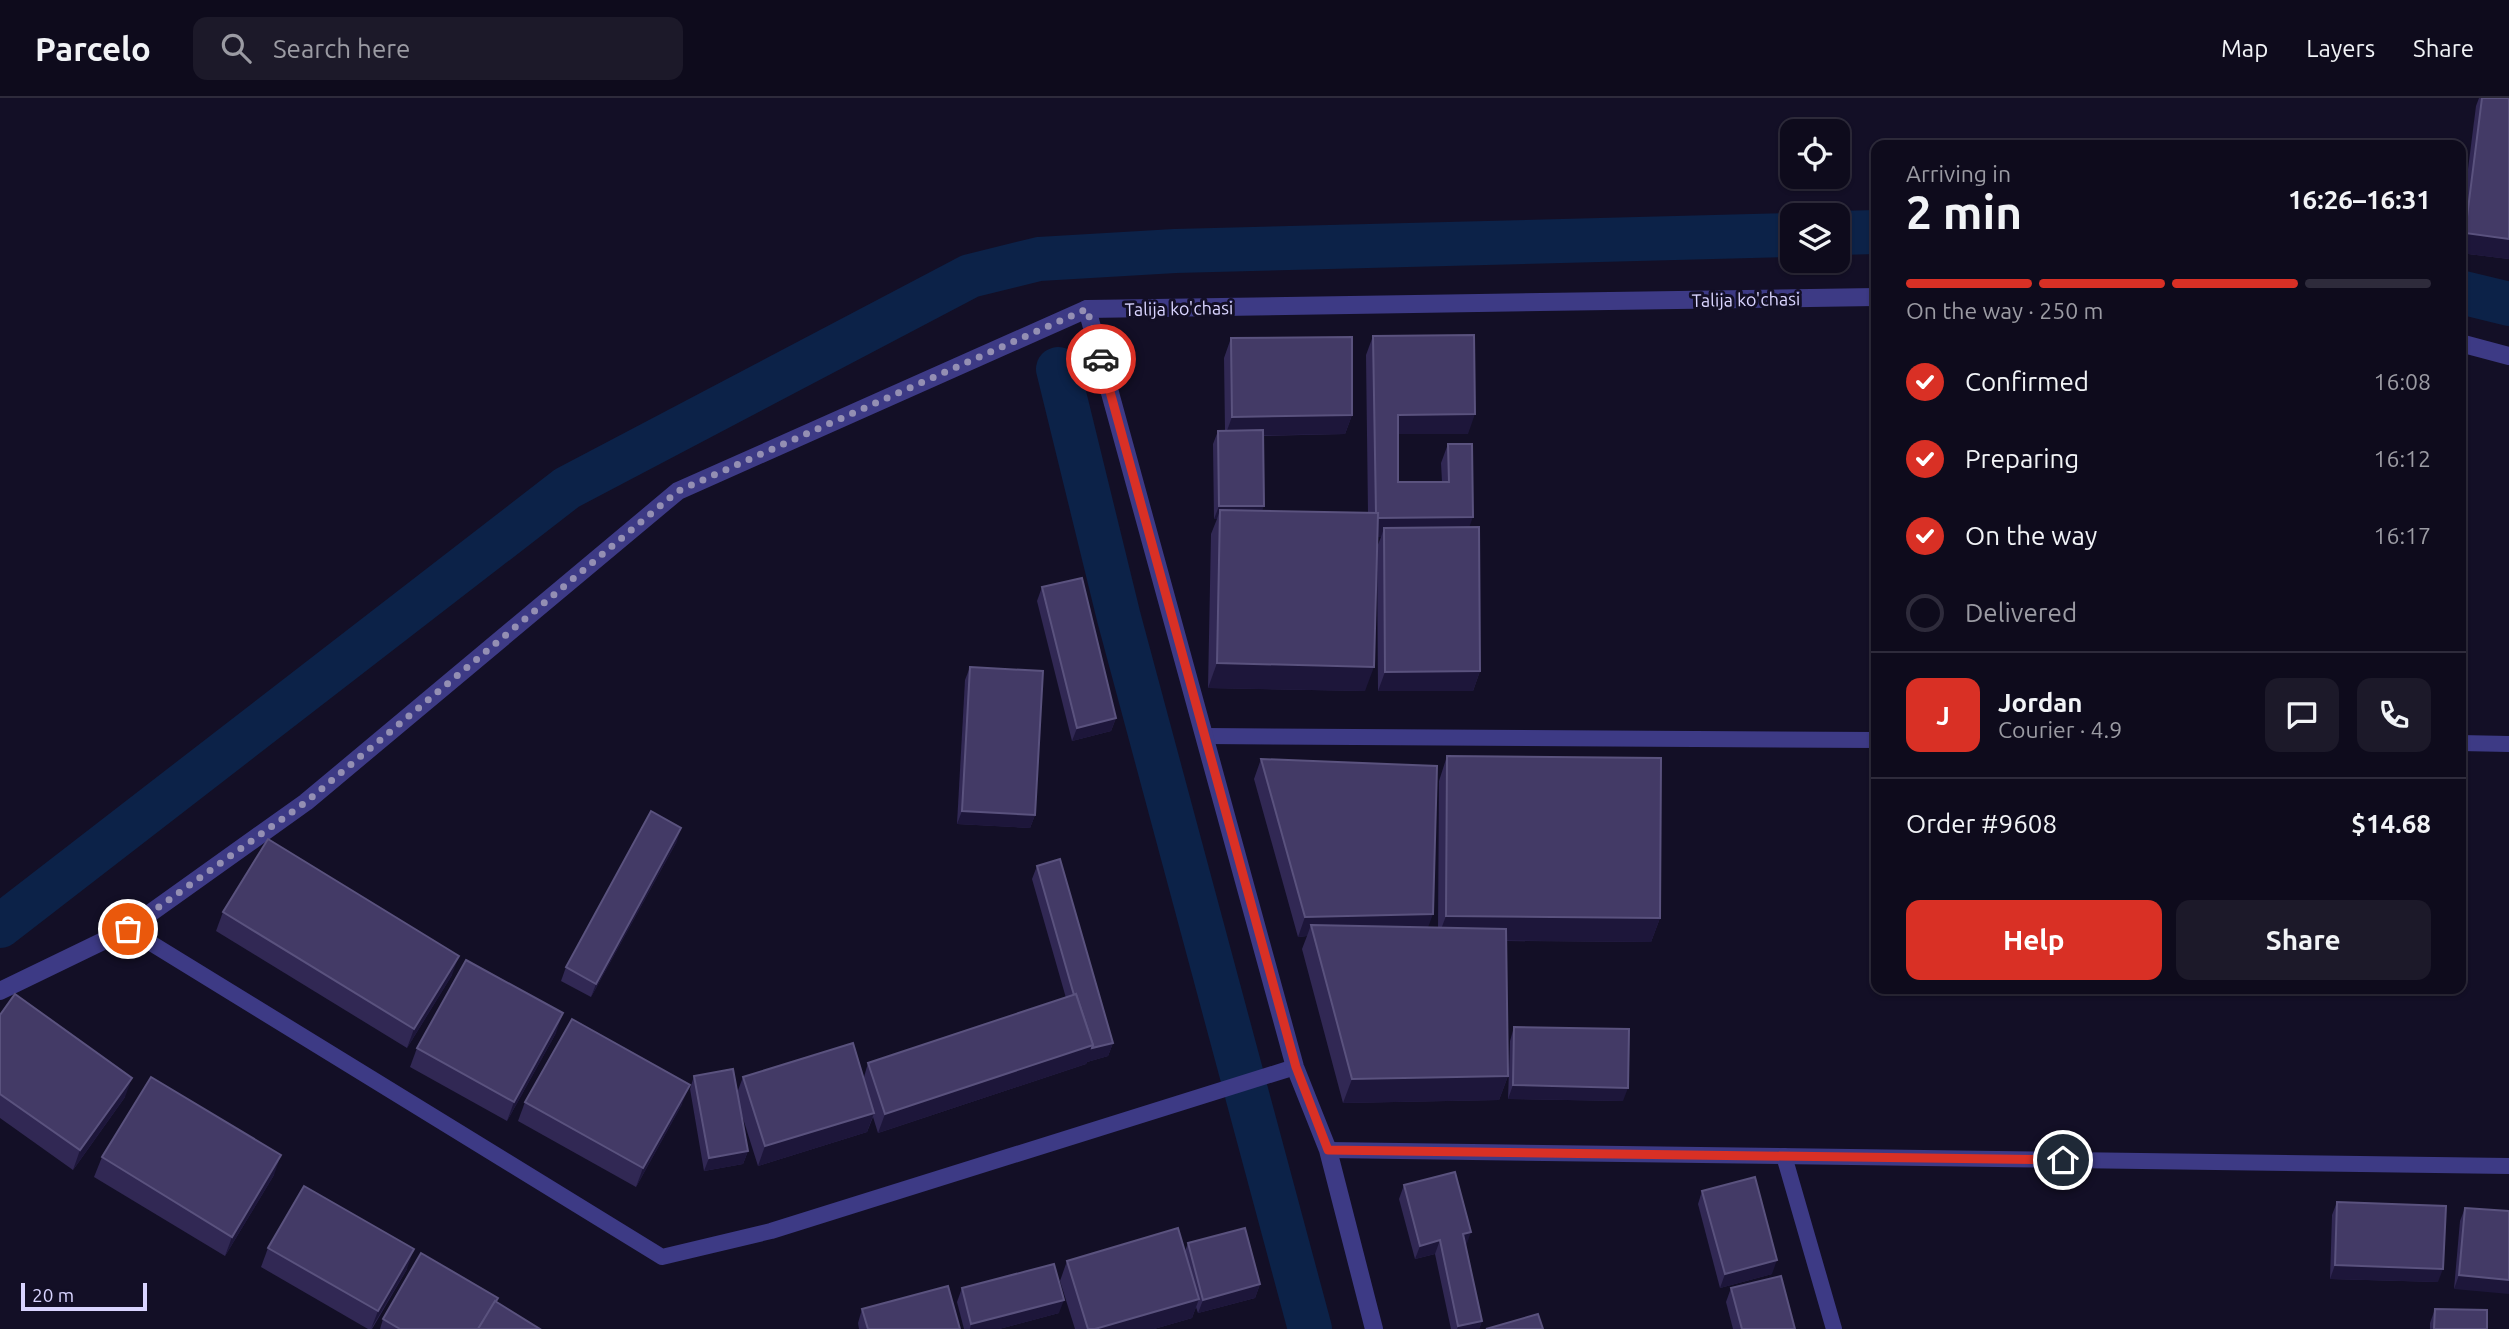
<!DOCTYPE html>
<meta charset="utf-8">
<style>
body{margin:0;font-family:Ubuntu,sans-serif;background:#1c1929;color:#f1f3f6;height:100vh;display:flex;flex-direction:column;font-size:26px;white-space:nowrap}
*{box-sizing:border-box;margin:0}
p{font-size:23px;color:#9b9ba3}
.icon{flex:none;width:38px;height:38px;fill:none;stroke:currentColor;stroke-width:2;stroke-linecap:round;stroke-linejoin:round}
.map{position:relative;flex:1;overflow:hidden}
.side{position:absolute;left:1871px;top:42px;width:595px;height:854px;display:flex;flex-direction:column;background:#0e0b1c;border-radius:14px;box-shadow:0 2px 5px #0004,0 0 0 2px #2e2b3b}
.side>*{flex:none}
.buttons{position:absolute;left:1780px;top:21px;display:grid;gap:14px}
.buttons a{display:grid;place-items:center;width:70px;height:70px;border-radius:14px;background:#0e0b1c;box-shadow:0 2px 5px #0004,0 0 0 2px #2e2b3b;font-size:35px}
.scale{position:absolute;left:21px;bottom:18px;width:126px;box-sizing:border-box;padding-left:7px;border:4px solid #d9d4ff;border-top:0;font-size:19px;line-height:24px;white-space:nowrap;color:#d9d4ff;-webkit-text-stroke:5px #130f26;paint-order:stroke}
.pin{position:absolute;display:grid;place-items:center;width:60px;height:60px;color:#fff;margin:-30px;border:4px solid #fff;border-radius:50%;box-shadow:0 2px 7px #0007}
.courier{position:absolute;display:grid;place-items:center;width:70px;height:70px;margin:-35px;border:5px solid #d93025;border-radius:50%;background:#fff;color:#222;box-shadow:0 2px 9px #0007}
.overview em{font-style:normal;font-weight:700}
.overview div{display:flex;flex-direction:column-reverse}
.overview{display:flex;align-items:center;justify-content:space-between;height:119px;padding:0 35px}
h1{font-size:46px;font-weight:700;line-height:52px}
.bar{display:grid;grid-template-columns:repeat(4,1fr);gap:10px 7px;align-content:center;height:84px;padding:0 35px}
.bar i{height:9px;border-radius:5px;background:#2e2b3b}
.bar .active{background:#d93025}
.bar p{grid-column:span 4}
.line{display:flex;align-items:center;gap:18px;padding:0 35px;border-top:2px solid #2e2b3b}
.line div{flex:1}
.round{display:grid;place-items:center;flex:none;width:74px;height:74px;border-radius:14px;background:#1c1929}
ol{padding:0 35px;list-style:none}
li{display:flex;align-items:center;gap:21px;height:77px}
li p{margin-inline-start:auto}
li .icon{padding:7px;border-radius:50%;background:#d93025;color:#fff;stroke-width:4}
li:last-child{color:#9b9ba3}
li i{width:38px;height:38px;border:4px solid #2e2b3b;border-radius:50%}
.button{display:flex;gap:14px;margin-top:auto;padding:14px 35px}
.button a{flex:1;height:80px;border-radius:14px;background:#d93025;color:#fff;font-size:28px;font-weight:700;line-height:80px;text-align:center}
.button a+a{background:#1c1929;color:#f1f3f6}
header{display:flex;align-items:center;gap:42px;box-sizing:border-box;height:98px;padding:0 35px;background:#0e0b1c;border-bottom:2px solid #2e2b3b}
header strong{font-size:33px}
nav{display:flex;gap:38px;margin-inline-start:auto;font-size:24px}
.search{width:490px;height:63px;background:#1c1929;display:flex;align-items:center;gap:18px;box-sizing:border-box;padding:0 24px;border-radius:14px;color:#9b9ba3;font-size:26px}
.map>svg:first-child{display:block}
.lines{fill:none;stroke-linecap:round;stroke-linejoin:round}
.canal{stroke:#0c2248;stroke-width:44}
.service{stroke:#3d3a85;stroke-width:16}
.minor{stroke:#3d3a85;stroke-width:18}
.wall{fill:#312854}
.shaded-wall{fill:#1d163a}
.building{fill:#433a66;stroke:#5a527e;stroke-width:2}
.done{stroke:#948fb3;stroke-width:7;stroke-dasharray:0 12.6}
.route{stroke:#d93025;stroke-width:9}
.labels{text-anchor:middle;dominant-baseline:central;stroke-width:6;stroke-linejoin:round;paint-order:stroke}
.street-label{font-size:18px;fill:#d9d4ff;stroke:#130f26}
</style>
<header>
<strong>Parcelo</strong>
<div class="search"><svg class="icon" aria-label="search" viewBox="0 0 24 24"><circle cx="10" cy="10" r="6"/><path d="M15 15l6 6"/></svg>Search here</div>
<nav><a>Map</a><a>Layers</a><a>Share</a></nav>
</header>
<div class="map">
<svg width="2509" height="1231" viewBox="0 0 2509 1231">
<rect width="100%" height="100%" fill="#130f26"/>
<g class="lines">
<g class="canal">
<path d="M1838,135L1876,134"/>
<path d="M2460,194L2509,206"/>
<path d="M1058,271L1119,520L1310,1231"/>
<path d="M0,828L567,390L970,178L1039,161L1175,153L1792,137"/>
</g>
<g class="service">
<path d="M1205,638L1876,642"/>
<path d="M2460,645L2509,646"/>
<path d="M128,831L662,1159L771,1133L1295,969"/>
<path d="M1328,1052L2509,1068"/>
<path d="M1784,1058L1834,1231"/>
</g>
<g class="minor">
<path d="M1087,211L1295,969L1328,1052L1374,1231"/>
<path d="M2460,245L2509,258"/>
<path d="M0,893L128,831L306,704L678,393L1087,211L1876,199"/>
</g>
</g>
<g class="wall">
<path d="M2479,0H2509V161L2460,155V134L2476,8Z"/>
<path d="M1373,238L1468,336H1398V384H1442L1441,365L1448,346L1469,429L1480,573L1473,593H1378L1377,449L1381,439H1377L1365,593L1208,590L1211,436L1217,421H1214L1213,346L1218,333H1225L1224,260L1231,240L1352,317L1345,336L1263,338L1262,413L1368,415L1366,257Z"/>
<path d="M1042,489L1116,620L1111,633L1072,643L1037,503Z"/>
<path d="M970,569L1035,717L1030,730L957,726L965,582Z"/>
<path d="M1447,658L1660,820L1651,844L1506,843L1508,978L1499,1002L1343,1005L1302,851L1307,838L1298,839L1254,681L1261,661L1428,829L1438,830L1439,683Z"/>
<path d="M677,743L591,899L561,883L566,869Z"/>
<path d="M1037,768L1113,945L1108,958L1087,964L1086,966L878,1035L873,1019L867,1034L758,1068L740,1011L748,1053L743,1066L704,1073L690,991L694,978L737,995L743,979H864L868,965L1066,900L1032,781Z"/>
<path d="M223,814L452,877L407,950L216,833Z"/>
<path d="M0,917L125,999L73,1072L0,1020Z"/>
<path d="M1514,929L1623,1003L1508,1001L1510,943Z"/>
<path d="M556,935L507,1023L410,969L417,950Z"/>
<path d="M525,1004L682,1006L636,1089L518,1023Z"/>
<path d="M102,1059L274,1077L225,1158L94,1079Z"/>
<path d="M1404,1087L1466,1148L1482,1223L1479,1231H1451L1435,1156L1415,1161L1399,1101Z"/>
<path d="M1702,1093L1772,1176L1720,1190L1698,1106Z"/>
<path d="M2337,1104L2438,1184L2330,1181L2332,1117Z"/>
<path d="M2465,1110L2509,1113L2454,1191L2460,1123Z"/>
<path d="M1188,1145L1260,1186L1255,1200L1198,1215L1196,1209L1192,1220L1154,1231H1075L1060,1183L1067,1163L1185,1153Z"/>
<path d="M268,1150L407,1171L372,1231H368L261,1169Z"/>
<path d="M962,1190L1059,1215L999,1231H964L957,1204Z"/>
<path d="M1731,1190L1795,1231H1733L1726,1204Z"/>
<path d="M862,1211L960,1231H859L858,1225Z"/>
<path d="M2435,1211L2487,1231H2430V1225Z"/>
<path d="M383,1221L540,1231H380Z"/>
</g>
<g class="shaded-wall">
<path d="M2465,135L2509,141V161L2460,155V147Z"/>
<path d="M1475,316L1468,336H1391L1398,317Z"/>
<path d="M1352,317L1345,336L1225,338L1232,319Z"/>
<path d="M1219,408H1264L1259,421L1220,412L1217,421H1214Z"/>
<path d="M1473,419L1466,438L1384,430L1381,439L1369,440L1376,420Z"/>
<path d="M1217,565L1374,569L1365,593L1208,590Z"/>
<path d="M1480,573L1473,593H1378L1385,574Z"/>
<path d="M1116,620L1111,633L1072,643L1077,630Z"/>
<path d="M962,713L1035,717L1030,730L957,726Z"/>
<path d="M681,730L677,743L591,899L596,886Z"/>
<path d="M1433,816L1426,835L1311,827L1307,838L1298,839L1305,819Z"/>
<path d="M1446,818L1660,820L1651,844L1437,842Z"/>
<path d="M459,858L452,877L407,950L414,931Z"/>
<path d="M563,915L556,935L507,1023L514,1004Z"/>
<path d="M1113,945L1108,958L1087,964L1086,966L878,1035L885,1016L1093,947Z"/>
<path d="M1508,978L1499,1002L1343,1005L1352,981Z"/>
<path d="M132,980L125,999L73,1072L80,1052Z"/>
<path d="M690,987L682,1006L636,1089L643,1070Z"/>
<path d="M1513,987L1628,990L1623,1003L1508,1001Z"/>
<path d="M874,1015L867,1034L758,1068L765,1048Z"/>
<path d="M748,1053L743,1066L704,1073L709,1060Z"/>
<path d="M281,1057L274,1077L225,1158L232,1139Z"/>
<path d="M1471,1134L1466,1148L1463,1136Z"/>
<path d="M1440,1142L1435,1156L1415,1161L1420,1148Z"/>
<path d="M414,1151L407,1171L371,1231L378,1213Z"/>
<path d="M1777,1162L1772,1176L1720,1190L1725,1176Z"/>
<path d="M2335,1167L2443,1171L2438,1184L2330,1181Z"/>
<path d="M2459,1177L2509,1182V1196L2454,1191Z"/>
<path d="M1260,1186L1255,1200L1198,1215L1203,1202Z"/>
<path d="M1199,1201L1192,1220L1154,1231H1095Z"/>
<path d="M1064,1202L1059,1215L999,1231H970L971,1226Z"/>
<path d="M1482,1223L1479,1231H1457L1458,1228Z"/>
</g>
<g class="building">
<path d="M2482,0H2509V141L2465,135Z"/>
<path d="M1474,237L1475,316L1398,317V384H1449L1448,346H1472L1473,419L1377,420L1378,415H1376L1373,238Z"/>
<path d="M1352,239V317L1232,319L1231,240Z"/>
<path d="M1263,332L1264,408H1219L1218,333Z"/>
<path d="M1220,412L1378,415L1374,569L1217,565Z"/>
<path d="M1479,429L1480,573L1385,574L1384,430Z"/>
<path d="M1082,480L1116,620L1077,630L1042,489Z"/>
<path d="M970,569L1043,573L1035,717L962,713Z"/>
<path d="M1447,658L1661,660L1660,820L1446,818Z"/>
<path d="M1261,661L1437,668L1433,816L1305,819Z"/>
<path d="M651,713L681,730L596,886L566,869Z"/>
<path d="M268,741L459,858L414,931L223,814Z"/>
<path d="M1060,761L1113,945L1092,950L1093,947L1076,896L1074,897L1037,768Z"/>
<path d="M1311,827L1506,831L1508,978L1352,981Z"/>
<path d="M466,862L563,915L514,1004L417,950Z"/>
<path d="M15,896L132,980L80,1052L0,996V917Z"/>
<path d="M1076,896L1093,947L885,1016L868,965Z"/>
<path d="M572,921L690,987L643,1070L525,1004Z"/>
<path d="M1514,929L1629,931L1628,990L1513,987Z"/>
<path d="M853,945L874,1015L765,1048L743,979Z"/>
<path d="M733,971L748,1053L709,1060L694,978Z"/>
<path d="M151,979L281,1057L232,1139L102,1059Z"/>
<path d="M1455,1074L1471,1134L1463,1136L1482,1223L1458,1228L1440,1142L1420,1148L1404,1087Z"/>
<path d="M1755,1079L1777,1162L1725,1176L1702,1093Z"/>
<path d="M304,1088L414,1151L378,1213L268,1150Z"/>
<path d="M2337,1104L2446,1108L2443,1171L2335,1167Z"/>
<path d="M2465,1110L2509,1113V1182L2459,1177Z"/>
<path d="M1178,1130L1199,1201L1095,1231H1088L1067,1163Z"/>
<path d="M1245,1130L1260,1186L1203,1202L1188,1145Z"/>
<path d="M421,1155L498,1200L478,1231H400L383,1221Z"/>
<path d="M1054,1166L1064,1202L971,1226L962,1190Z"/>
<path d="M1781,1178L1795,1231H1742L1731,1190Z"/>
<path d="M948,1188L960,1231H868L862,1211Z"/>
<path d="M495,1203L540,1231H478Z"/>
<path d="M2435,1211L2487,1212V1231H2434Z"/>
<path d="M1538,1216L1543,1231H1486Z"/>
</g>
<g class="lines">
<path class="done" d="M128,831L306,704L678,393L1087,211L1101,261"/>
<path class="route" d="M1101,261L1296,969L1328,1052L2063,1062"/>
</g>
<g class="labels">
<g class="street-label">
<text transform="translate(1746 201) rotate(-1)">Talija ko'chasi</text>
<text transform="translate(1179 210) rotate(-1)">Talija ko'chasi</text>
</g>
</g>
</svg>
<div class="buttons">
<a><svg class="icon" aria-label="locate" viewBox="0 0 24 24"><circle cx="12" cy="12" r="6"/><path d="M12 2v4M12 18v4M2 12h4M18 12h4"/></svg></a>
<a><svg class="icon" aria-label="layers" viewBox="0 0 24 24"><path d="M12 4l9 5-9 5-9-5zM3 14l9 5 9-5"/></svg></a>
</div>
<div class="scale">20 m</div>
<div class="pin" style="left:128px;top:831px;background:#ea580c"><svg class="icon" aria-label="bag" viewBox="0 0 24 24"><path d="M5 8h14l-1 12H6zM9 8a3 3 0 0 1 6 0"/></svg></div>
<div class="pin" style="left:2063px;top:1062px;background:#1f2937"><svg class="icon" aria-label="home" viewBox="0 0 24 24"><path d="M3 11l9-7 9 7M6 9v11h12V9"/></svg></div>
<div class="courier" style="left:1101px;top:261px"><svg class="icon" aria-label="car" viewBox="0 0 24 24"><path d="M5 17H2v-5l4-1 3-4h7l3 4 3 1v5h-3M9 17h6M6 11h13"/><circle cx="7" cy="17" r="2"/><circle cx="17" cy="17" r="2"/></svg></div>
<section class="side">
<div class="overview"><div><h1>2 min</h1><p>Arriving in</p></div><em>16:26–16:31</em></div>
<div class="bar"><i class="active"></i><i class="active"></i><i class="active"></i><i></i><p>On the way · 250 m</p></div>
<ol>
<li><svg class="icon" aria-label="check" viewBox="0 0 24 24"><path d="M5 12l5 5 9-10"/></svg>Confirmed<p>16:08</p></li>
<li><svg class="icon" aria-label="check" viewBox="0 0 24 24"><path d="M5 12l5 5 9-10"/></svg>Preparing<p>16:12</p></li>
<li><svg class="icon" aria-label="check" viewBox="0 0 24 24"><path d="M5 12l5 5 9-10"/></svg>On the way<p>16:17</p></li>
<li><i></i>Delivered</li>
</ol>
<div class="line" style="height:126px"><b class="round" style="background:#d93025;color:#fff">J</b><div><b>Jordan</b><p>Courier · 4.9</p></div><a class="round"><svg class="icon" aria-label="chat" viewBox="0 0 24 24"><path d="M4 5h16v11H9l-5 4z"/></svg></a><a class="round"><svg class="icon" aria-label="phone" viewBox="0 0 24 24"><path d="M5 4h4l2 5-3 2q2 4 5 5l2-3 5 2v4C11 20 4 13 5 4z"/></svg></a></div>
<div class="line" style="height:91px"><div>Order #9608</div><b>$14.68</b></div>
<div class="button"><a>Help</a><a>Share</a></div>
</section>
</div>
